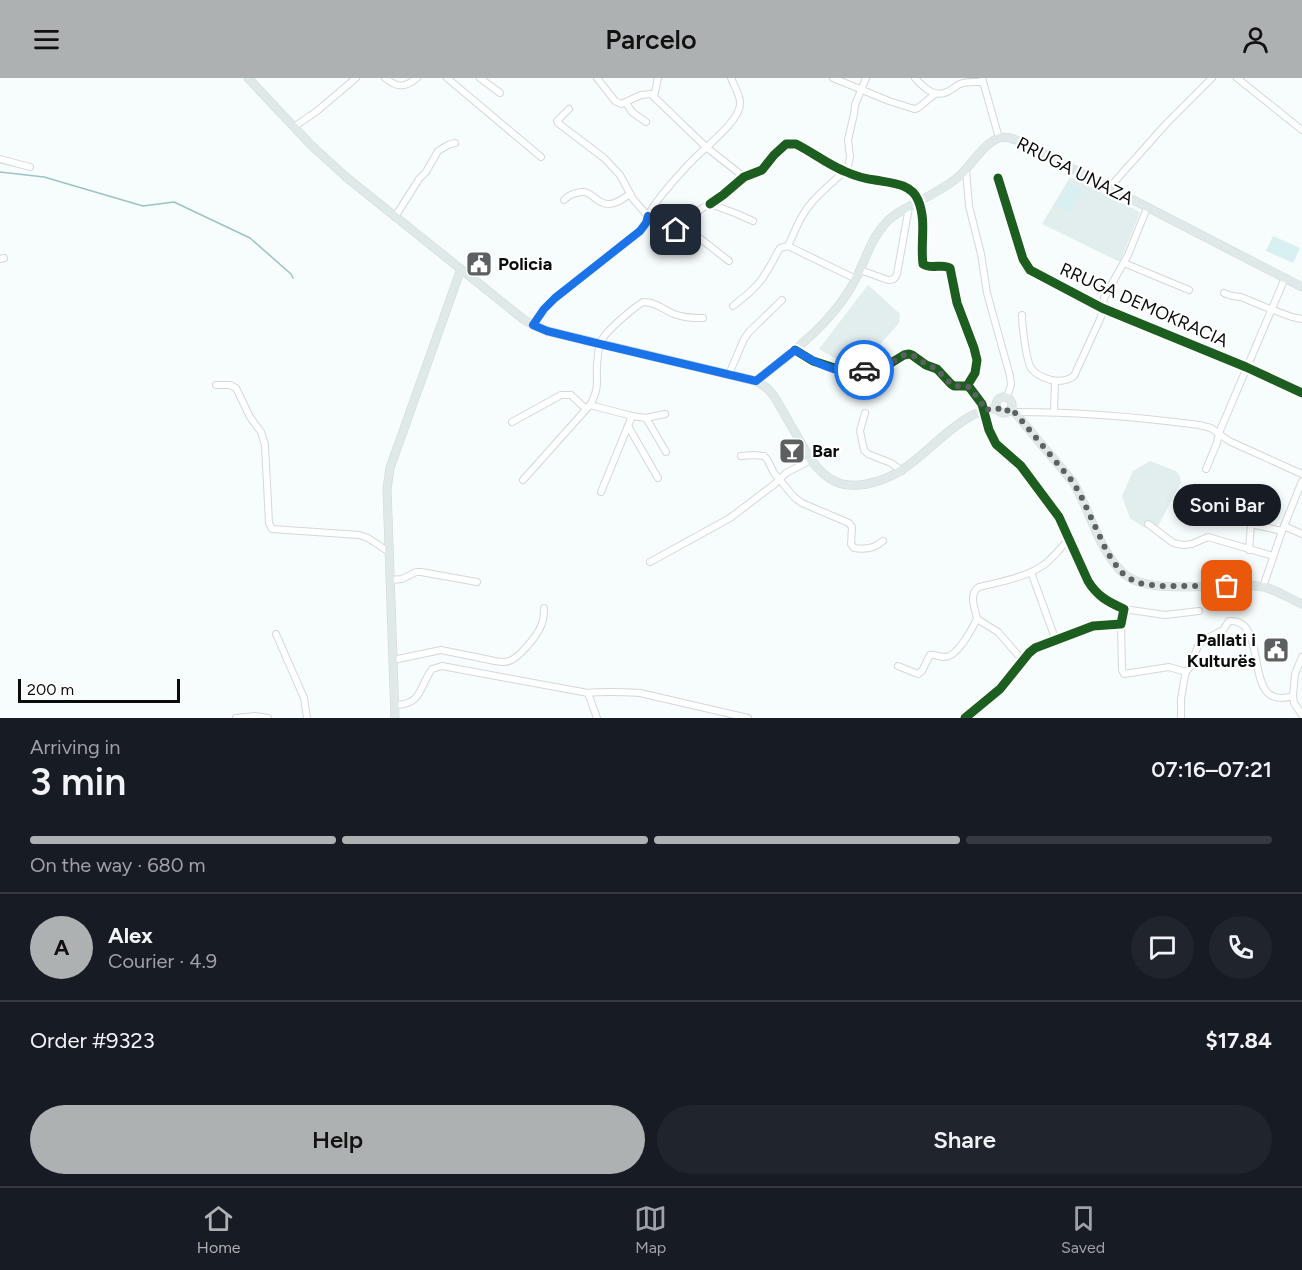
<!DOCTYPE html>
<meta charset="utf-8">
<style>
body{margin:0;font-family:Figtree,sans-serif;background:#20242c;color:#f1f3f6;height:100vh;display:flex;flex-direction:column;font-size:22px;white-space:nowrap}
*{box-sizing:border-box;margin:0}
p{font-size:20px;color:#9ea1a6}
.icon{flex:none;width:33px;height:33px;fill:none;stroke:currentColor;stroke-width:2;stroke-linecap:round;stroke-linejoin:round}
.map{position:relative;height:640px;overflow:hidden}
.drawer{display:flex;flex-direction:column;background:#171b24;flex:1}
.drawer>*{flex:none}
.scale{position:absolute;left:18px;bottom:15px;width:162px;box-sizing:border-box;padding-left:6px;border:3px solid #0a0c0c;border-top:0;font-size:16px;line-height:21px;white-space:nowrap;color:#0a0c0c;-webkit-text-stroke:4px #fff;paint-order:stroke}
.pin{position:absolute;display:grid;place-items:center;width:51px;height:51px;color:#fff;margin:-26px;border-radius:12px;box-shadow:0 3px 9px #0006}
.courier{position:absolute;display:grid;place-items:center;width:60px;height:60px;margin:-30px;border:4px solid #1a73e8;border-radius:50%;background:#fff;color:#222;box-shadow:0 2px 8px #0007}
.bubble{position:absolute;height:42px;border-radius:21px;background:#171b24;box-shadow:0 3px 9px #0003;font-size:20px;font-weight:600;line-height:42px;text-align:center}
.summary em{font-style:normal;font-weight:600}
.summary div{display:flex;flex-direction:column-reverse}
.summary{display:flex;align-items:center;justify-content:space-between;height:102px;padding:0 30px}
h1{font-size:39px;font-weight:600;line-height:45px}
.bar{display:grid;grid-template-columns:repeat(4,1fr);gap:9px 6px;align-content:center;height:72px;padding:0 30px}
.bar i{height:8px;border-radius:4px;background:#363941}
.bar .selected{background:#aeb1b2}
.bar p{grid-column:span 4}
.line{display:flex;align-items:center;gap:15px;padding:0 30px;border-top:2px solid #363941}
.line div{flex:1}
.round{display:grid;place-items:center;flex:none;width:63px;height:63px;border-radius:32px;background:#20242c}
.primary-button{display:flex;gap:12px;margin-top:auto;padding:12px 30px}
.primary-button a{flex:1;height:69px;border-radius:36px;background:#aeb1b2;color:#111;font-size:24px;font-weight:600;line-height:69px;text-align:center}
.primary-button a+a{background:#20242c;color:#f1f3f6}
header{display:flex;justify-content:space-between;align-items:center;height:78px;padding:0 30px;background:#aeb1b2;color:#111;font-size:27px;font-weight:600}
.tabs{display:flex;justify-content:space-around;align-items:center;height:84px;border-top:2px solid #363941;background:#171b24;font-size:16px;color:#9ea1a6}
.tabs a{display:grid;justify-items:center;gap:3px}
.tabs .selected{color:#aeb1b2}
.map>svg:first-child{display:block}
.built{fill:#e2edee}
.green{fill:#d8f0f1}
.lines{fill:none;stroke-linecap:round;stroke-linejoin:round}
.stream{stroke:#9cc3c3;stroke-width:1.5}
.minor-casing{stroke:#d4d8d8;stroke-width:8}
.major-casing{stroke:#d4d7d7;stroke-width:9}
.minor{stroke:#feffff;stroke-width:6}
.major{stroke:#dfe9e9;stroke-width:8}
.cycleway-casing{stroke:#fff;stroke-width:13}
.cycleway{stroke:#1b5e20;stroke-width:9}
.done{stroke:#5d6060;stroke-width:6;stroke-dasharray:0 10.8}
.route{stroke:#1a73e8;stroke-width:8}
.labels{text-anchor:middle;dominant-baseline:central;stroke-width:4.5;stroke-linejoin:round;paint-order:stroke}
.street-label{font-size:18px;fill:#0a0c0c;stroke:#fff}
.poi-label{font-size:18px;font-weight:bold;fill:#0a0c0c;stroke:#fff;text-anchor:start}
</style>
<header><svg class="icon" aria-label="menu" viewBox="0 0 24 24"><path d="M4 6h16M4 12h16M4 18h16"/></svg>Parcelo<svg class="icon" aria-label="person" viewBox="0 0 24 24"><circle cx="12" cy="8" r="4"/><path d="M4 21q1-7 8-7t8 7"/></svg></header>
<div class="map">
<svg width="1302" height="640" viewBox="0 0 1302 640">
<rect width="100%" height="100%" fill="#f7fcfc"/>
<g class="built">
<path d="M1070,99L1140,134L1120,184L1042,146Z"/>
<path d="M868,207L900,236L899,245L858,291H853L819,271Z"/>
<path d="M1150,383L1176,393L1180,399L1181,404L1157,450L1148,445L1145,450L1130,440L1122,418L1133,393Z"/>
</g>
<g class="green">
<path d="M1068,105L1082,112L1070,135L1056,128Z"/>
<path d="M1273,158L1300,170L1293,185L1266,173Z"/>
</g>
<g class="lines">
<path class="stream" d="M0,94L44,99L143,128L174,124L250,160L291,196L293,200"/>
<defs>
<g id="minor">
<path d="M385,0C398,10 404,10 417,0"/>
<path d="M447,0L541,79"/>
<path d="M480,0L500,15"/>
<path d="M597,0L615,23L621,26L641,17L651,16L706,69L744,99"/>
<path d="M731,0C734,8 741,18 740,26C740,44 701,72 689,86C677,99 655,122 648,138L665,151L673,154C686,146 695,132 710,126L735,135L753,143"/>
<path d="M833,0L889,23L914,31L918,30L935,16"/>
<path d="M915,0C923,9 934,20 947,14C952,12 955,8 960,6C967,3 975,4 983,4"/>
<path d="M982,0L999,60"/>
<path d="M1237,0L1302,52"/>
<path d="M654,19L658,0"/>
<path d="M626,25L632,34L646,44"/>
<path d="M294,49L317,33L356,0"/>
<path d="M0,81L30,89"/>
<path d="M966,92L969,128L981,176L987,215L1010,298L1011,307L1007,319"/>
<path d="M998,100L1023,181L1030,192L1102,230L1246,289L1302,315"/>
<path d="M1109,110L1166,46L1212,0"/>
<path d="M564,122C568,118 571,116 577,115C592,110 595,126 608,126C615,127 624,120 630,116"/>
<path d="M710,126L723,117L744,99L762,92L774,77L786,66H796C812,74 827,86 844,93C853,97 865,101 875,102C890,105 911,105 918,122C927,143 920,165 923,186C931,192 942,185 950,190L957,225L974,270L977,282L975,295L967,308"/>
<path d="M395,139L419,101L426,94L438,73L448,67L455,65"/>
<path d="M683,147L729,183"/>
<path d="M788,168C795,153 801,136 813,123C823,112 834,103 845,93L848,88L850,79L848,62L854,36L855,27L866,0"/>
<path d="M788,168L856,201"/>
<path d="M0,181L4,180"/>
<path d="M1124,185L1189,212"/>
<path d="M860,192L888,202C893,202 895,201 897,196L909,129"/>
<path d="M1224,215L1232,218L1241,219L1265,229L1292,239L1302,241"/>
<path d="M733,228C744,219 758,209 765,196C771,188 775,178 780,170L788,168"/>
<path d="M1022,237C1022,247 1026,282 1031,290C1035,296 1044,300 1051,302C1060,304 1067,303 1074,298L1101,239L1104,220L1128,177L1147,130"/>
<path d="M533,247L544,231L555,220L640,153L646,145L648,138L633,121L620,97L604,80L558,45L557,43L569,31"/>
<path d="M795,272L813,283L850,295L860,294L872,290L886,288L904,277L909,276L912,277L926,287L937,291L951,306L954,308H967L970,310L982,326L989,352L996,366L1021,388L1059,439L1088,503C1097,518 1108,524 1124,531L1121,546L1093,548L1035,570L1029,575L1000,611L965,640"/>
<path d="M729,296L744,261L749,254L782,222"/>
<path d="M216,307H230L236,310L250,339L261,354L265,367L269,445L272,451L359,457L368,460L389,474"/>
<path d="M590,327L632,338L646,340L665,336"/>
<path d="M1015,334C1077,334 1138,339 1199,347L1211,350L1229,363L1302,396"/>
<path d="M1054,334L1055,303"/>
<path d="M865,335L860,353L864,372L868,376L891,385L902,393"/>
<path d="M646,340L666,374"/>
<path d="M512,344L561,317H571L586,331"/>
<path d="M628,348L658,400"/>
<path d="M741,378L753,377L764,378L767,381L774,395L794,419L802,425L849,445L852,449L851,466L854,470C865,472 875,470 883,463"/>
<path d="M1206,391L1217,365L1219,355L1285,200"/>
<path d="M523,402L590,327C600,309 596,304 597,286C598,279 598,269 601,263C606,253 633,230 643,224C654,223 664,232 674,236C684,240 693,240 703,240"/>
<path d="M601,414L632,338"/>
<path d="M1148,446L1172,464L1177,466L1184,467L1192,466L1208,459L1273,478"/>
<path d="M1284,448L1302,456"/>
<path d="M1249,472L1251,446L1282,453"/>
<path d="M650,484L730,440L776,405L786,395L811,382"/>
<path d="M1031,494L1056,563"/>
<path d="M390,502L402,501L416,494H421L477,504"/>
<path d="M1263,509L1282,453L1302,403"/>
<path d="M1124,531L1165,537L1199,533"/>
<path d="M977,541L998,554L1017,576L1025,581"/>
<path d="M1121,546L1122,592L1124,596L1169,589L1186,594"/>
<path d="M276,556L304,620L307,640"/>
<path d="M393,582L441,572L495,583C500,584 504,585 509,583C519,580 537,558 541,548C544,542 544,536 544,530"/>
<path d="M898,588L918,596L922,593L930,577C935,576 939,579 945,579C957,579 972,551 977,541C975,530 968,516 979,509C999,504 1024,500 1042,488C1053,481 1060,470 1069,461"/>
<path d="M588,615L597,640"/>
<path d="M1293,618L1295,596L1302,579"/>
<path d="M395,627C422,627 419,609 432,591L442,588L588,615C605,613 623,614 640,615L748,640"/>
<path d="M236,640L255,638L268,640"/>
<path d="M1181,640V621L1184,603L1186,594L1190,589L1198,568L1202,563L1223,552L1229,543C1272,540 1239,635 1293,618L1294,625L1302,637"/>
</g>
<g id="major">
<path d="M248,0L311,67L346,99L523,241L533,247L547,253L756,303L767,310L774,318L811,382C826,402 841,411 867,406C912,398 933,359 971,338C979,333 988,332 997,330"/>
<path d="M756,303C790,276 827,249 850,211C863,191 868,165 884,147C892,137 903,132 914,126C929,118 943,111 957,100C970,90 983,65 999,60C1007,58 1014,61 1021,64L1302,209"/>
<circle cx="1004" cy="327" r="8"/>
<path d="M1011,330L1073,404C1090,432 1098,470 1121,493C1148,522 1226,501 1264,509C1277,512 1290,521 1302,526"/>
<path d="M395,640L387,411L390,390L461,191"/>
</g>
</defs>
<use href="#minor" class="minor-casing"/>
<use href="#major" class="major-casing"/>
<use href="#minor" class="minor"/>
<use href="#major" class="major"/>
<defs>
<g id="cycleway">
<path d="M998,100L1023,181L1030,192L1102,230L1246,289L1302,315"/>
<path d="M710,126L723,117L744,99L762,92L774,77L786,66H796C812,74 827,86 844,93C853,97 865,101 875,102C890,105 911,105 918,122C927,143 920,165 923,186C931,192 942,185 950,190L957,225L974,270L977,282L975,295L967,308"/>
<path d="M795,272L813,283L850,295L860,294L872,290L886,288L904,277L909,276L912,277L926,287L937,291L951,306L954,308H967L970,310L982,326L989,352L996,366L1021,388L1059,439L1088,503C1097,518 1108,524 1124,531L1121,546L1093,548L1035,570L1029,575L1000,611L965,640"/>
</g>
</defs>
<use href="#cycleway" class="cycleway-casing"/>
<use href="#cycleway" class="cycleway"/>
</g>
<g class="lines">
<path class="done" d="M864,292L872,290L886,288L904,277H912L926,286L936,291L951,306L954,308H967L970,310L982,326L984,332L998,330L1000,333L1005,334L1011,330L1073,404L1081,418L1107,474L1120,493L1127,499L1138,505L1160,508H1227"/>
<path class="route" d="M676,152L673,154H669L648,138L646,145L640,153L555,220L544,231L533,247L547,253L600,266L756,303L795,272C812,283 843,300 864,292"/>
</g>
<defs>
<symbol id="civic-square" viewBox="-11 -11 22 22"><rect x="-9" y="-9" width="18" height="18" rx="4" fill="#5d6060" stroke="#fff"/><path d="M-.6-6.5H3V-4.5H.6V-3L4-1V1h2V6H-6V1h2V-1L-.6-3ZM-1.2 2.5V6h2.4V2.5Z" fill="#fff"/></symbol>
<symbol id="bar-square" viewBox="-11 -11 22 22"><rect x="-9" y="-9" width="18" height="18" rx="4" fill="#5d6060" stroke="#fff"/><path d="M-6-5H6L.8 .8V4.5H3.5V6h-7V4.5H-.8V.8Z" fill="#fff"/></symbol>
</defs>
<g fill-rule="evenodd">
<use href="#civic-square" x="464" y="171" width="30" height="30"/>
<use href="#bar-square" x="777" y="358" width="30" height="30"/>
<use href="#civic-square" x="1261" y="557" width="30" height="30"/>
</g>
<g class="labels">
<g class="street-label">
<text transform="translate(1075 93) rotate(27)">RRUGA UNAZA</text>
<text transform="translate(1144 227) rotate(24)">RRUGA DEMOKRACIA</text>
</g>
<g class="poi-label">
<text x="498" y="186">Policia</text>
<text x="812" y="373">Bar</text>
<text x="1256" y="562" text-anchor="end">Pallati i<tspan x="1256" dy="21">Kulturës</tspan></text>
</g>
</g>
</svg>
<div class="scale">200 m</div>
<div class="pin" style="left:1227px;top:508px;background:#ea580c"><svg class="icon" aria-label="bag" viewBox="0 0 24 24"><path d="M5 8h14l-1 12H6zM9 8a3 3 0 0 1 6 0"/></svg></div>
<div class="pin" style="left:676px;top:152px;background:#1f2937"><svg class="icon" aria-label="home" viewBox="0 0 24 24"><path d="M3 11l9-7 9 7M6 9v11h12V9"/></svg></div>
<div class="courier" style="left:864px;top:292px"><svg class="icon" aria-label="car" viewBox="0 0 24 24"><path d="M5 17H2v-5l4-1 3-4h7l3 4 3 1v5h-3M9 17h6M6 11h13"/><circle cx="7" cy="17" r="2"/><circle cx="17" cy="17" r="2"/></svg></div>
<div class="bubble" style="left:1173px;top:406px;width:108px">Soni Bar</div>
</div>
<section class="drawer">
<div class="summary"><div><h1>3 min</h1><p>Arriving in</p></div><em>07:16–07:21</em></div>
<div class="bar"><i class="selected"></i><i class="selected"></i><i class="selected"></i><i></i><p>On the way · 680 m</p></div>
<div class="line" style="height:108px"><b class="round" style="background:#aeb1b2;color:#111">A</b><div><b>Alex</b><p>Courier · 4.9</p></div><a class="round"><svg class="icon" aria-label="chat" viewBox="0 0 24 24"><path d="M4 5h16v11H9l-5 4z"/></svg></a><a class="round"><svg class="icon" aria-label="phone" viewBox="0 0 24 24"><path d="M5 4h4l2 5-3 2q2 4 5 5l2-3 5 2v4C11 20 4 13 5 4z"/></svg></a></div>
<div class="line" style="height:78px"><div>Order #9323</div><b>$17.84</b></div>
<div class="primary-button"><a>Help</a><a>Share</a></div>
</section>
<nav class="tabs">
<a class="selected"><svg class="icon" aria-label="home" viewBox="0 0 24 24"><path d="M3 11l9-7 9 7M6 9v11h12V9"/></svg>Home</a>
<a><svg class="icon" aria-label="map" viewBox="0 0 24 24"><path d="M3 6l6-2 6 2 6-2v14l-6 2-6-2-6 2zM9 4v14M15 6v14"/></svg>Map</a>
<a><svg class="icon" aria-label="saved" viewBox="0 0 24 24"><path d="M7 4h10v16l-5-4-5 4z"/></svg>Saved</a>
</nav>
